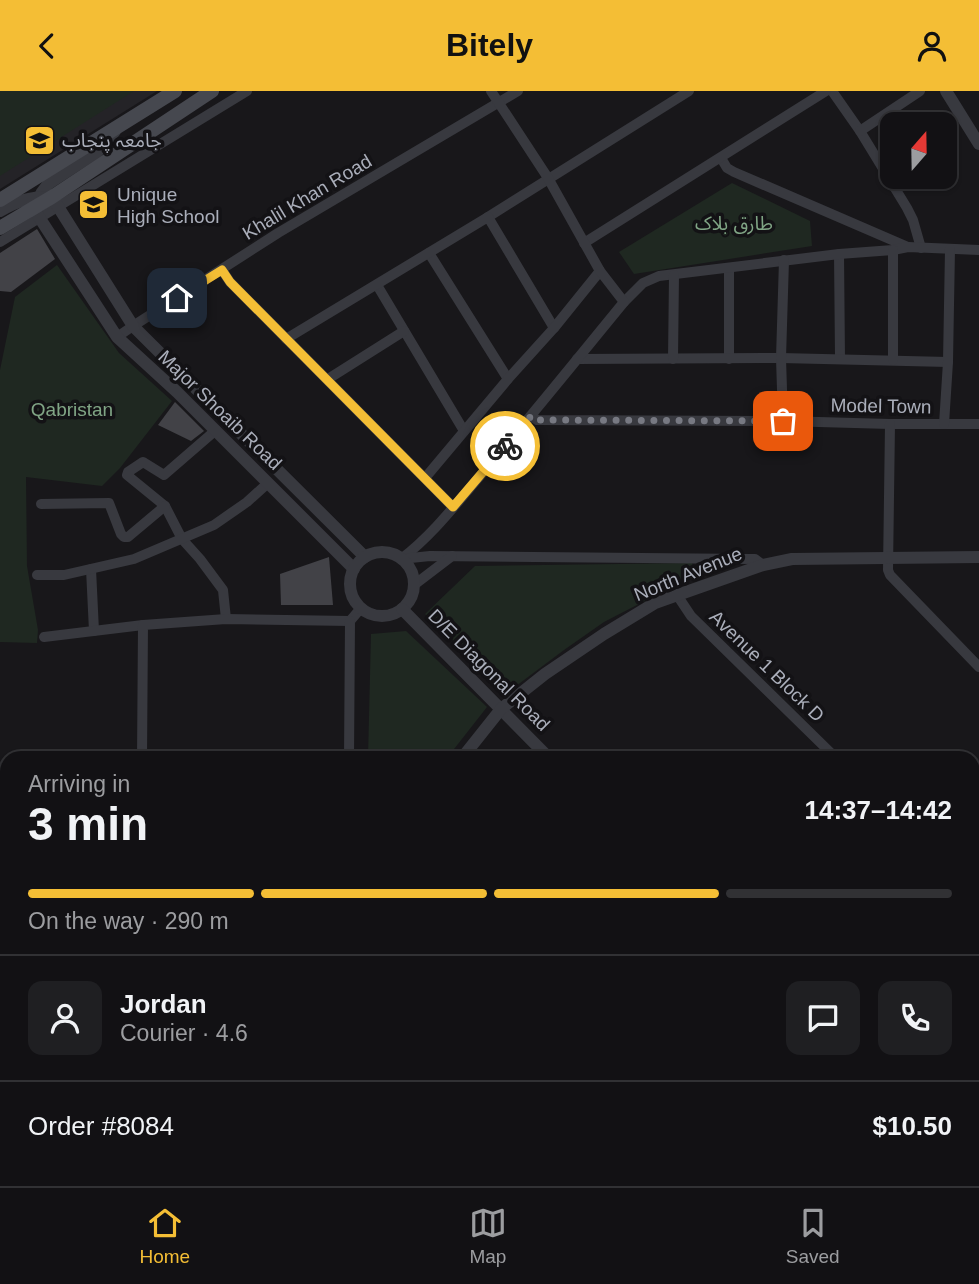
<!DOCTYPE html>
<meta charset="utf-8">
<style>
body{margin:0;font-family:Helvetica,"Noto Sans Arabic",sans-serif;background:#1f1f22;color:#f1f3f6;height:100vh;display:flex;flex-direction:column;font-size:26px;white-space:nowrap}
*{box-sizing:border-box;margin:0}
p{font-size:23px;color:#9c9da0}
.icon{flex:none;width:38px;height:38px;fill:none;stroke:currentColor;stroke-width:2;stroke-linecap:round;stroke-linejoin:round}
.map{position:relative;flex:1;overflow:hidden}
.sheet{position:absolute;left:0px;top:660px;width:980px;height:436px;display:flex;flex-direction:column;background:#121114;border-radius:21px 21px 0 0;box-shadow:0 2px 5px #0004,0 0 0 2px #313134}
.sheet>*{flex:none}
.needle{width:46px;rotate:20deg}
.tools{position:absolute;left:880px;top:21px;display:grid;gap:14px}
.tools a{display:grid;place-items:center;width:77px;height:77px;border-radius:14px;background:#121114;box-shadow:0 2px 5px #0004,0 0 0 2px #313134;font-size:35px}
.pin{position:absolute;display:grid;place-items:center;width:60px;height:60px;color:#fff;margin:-30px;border-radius:14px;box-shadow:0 4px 10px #0006}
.courier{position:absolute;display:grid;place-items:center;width:70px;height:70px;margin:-35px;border:5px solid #f4be35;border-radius:50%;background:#fff;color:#222;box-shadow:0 2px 9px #0007}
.summary em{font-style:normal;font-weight:600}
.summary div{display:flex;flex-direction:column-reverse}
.summary{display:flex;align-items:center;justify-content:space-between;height:119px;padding:0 28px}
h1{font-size:46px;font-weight:600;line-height:52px}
.bar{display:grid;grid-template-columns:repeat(4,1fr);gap:10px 7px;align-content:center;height:84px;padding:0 28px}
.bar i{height:9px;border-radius:5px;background:#313134}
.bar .selected{background:#f4be35}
.bar p{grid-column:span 4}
.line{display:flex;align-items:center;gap:18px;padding:0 28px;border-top:2px solid #313134}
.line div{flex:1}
.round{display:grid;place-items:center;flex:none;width:74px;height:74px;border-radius:14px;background:#1f1f22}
header{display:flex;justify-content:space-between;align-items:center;height:91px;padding:0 28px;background:#f4be35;color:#111;font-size:32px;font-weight:600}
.tab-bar{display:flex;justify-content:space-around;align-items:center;height:98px;border-top:2px solid #313134;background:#121114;font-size:19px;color:#9c9da0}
.tab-bar a{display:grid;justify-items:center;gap:4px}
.tab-bar .selected{color:#f4be35}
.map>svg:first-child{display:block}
.built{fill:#242327}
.green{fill:#1f2821}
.building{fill:#424247}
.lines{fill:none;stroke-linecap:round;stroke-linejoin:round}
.service{stroke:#38393f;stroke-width:4.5}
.minor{stroke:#38393f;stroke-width:10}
.tertiary{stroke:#38393f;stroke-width:12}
.secondary{stroke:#46484f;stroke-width:14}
.done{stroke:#777982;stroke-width:7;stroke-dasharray:0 12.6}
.route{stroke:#f4be35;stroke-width:9}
.labels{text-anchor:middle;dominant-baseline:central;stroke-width:7;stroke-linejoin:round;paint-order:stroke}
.poi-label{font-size:19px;fill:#aaaeba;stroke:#131215;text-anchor:start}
.street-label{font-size:19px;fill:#aaaeba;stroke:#131215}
.park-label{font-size:19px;fill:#80a585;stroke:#131215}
</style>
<header><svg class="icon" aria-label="back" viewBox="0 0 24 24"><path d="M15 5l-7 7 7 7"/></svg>Bitely<svg class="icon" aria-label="person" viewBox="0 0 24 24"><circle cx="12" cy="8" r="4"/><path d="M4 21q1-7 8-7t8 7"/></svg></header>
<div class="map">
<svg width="979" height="1095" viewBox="0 0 979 1095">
<rect width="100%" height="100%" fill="#18171a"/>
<path class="built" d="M0,0H157L0,98Z"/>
<g class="green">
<path d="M0,0H134L0,85Z"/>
<path d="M732,92L810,130L812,155L634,183L619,161Z"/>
<path d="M57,174L119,262L172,310L120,377L102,395L26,386L27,475L38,539L37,552L0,551V279L15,206Z"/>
<path d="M692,472L695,484L604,531L564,559L508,601L425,523L475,475Z"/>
<path d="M406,540L487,616L447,667H368L371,543Z"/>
</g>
<g class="building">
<path d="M37,138L55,168L11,201L0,200V162Z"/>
<path d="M175,311L204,340L191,350L158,334Z"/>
<path d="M329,466L333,514H281L280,483Z"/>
</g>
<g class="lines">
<path class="service" d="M0,680H7"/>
<g class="minor">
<path d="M832,0L860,40L907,117L913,129L921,157"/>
<path d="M860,40L920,0"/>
<path d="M721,67L727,77L734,81L908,156"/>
<path d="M488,126L689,0"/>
<path d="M0,151L247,0"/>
<path d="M584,152L826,0"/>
<path d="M429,162L508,288"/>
<path d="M839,163L840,267"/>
<path d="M729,178V268"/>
<path d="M222,179L230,191L453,416"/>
<path d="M377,194L464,340"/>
<path d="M624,211L643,192L659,185L839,163L893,159L908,156L979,159"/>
<path d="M117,246L133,235L278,142L518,0"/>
<path d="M286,248L488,126L554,237"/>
<path d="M577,268L781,267L948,271"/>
<path d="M673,268L674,184"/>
<path d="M893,269V159"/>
<path d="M328,288L404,240"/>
<path d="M531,325L537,329L783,330L890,333H979"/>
<path d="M783,330L781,267L784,169"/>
<path d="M890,333L888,479L890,484L979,576"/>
<path d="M944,333L948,271L950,158"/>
<path d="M216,339L164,384L143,371L128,381L127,384L165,415L182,448L200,468L223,499L226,528"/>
<path d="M425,387L508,288L554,237L600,180"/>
<path d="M41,413L109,412L121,443L124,446H128L165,415"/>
<path d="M401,468C434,443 459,409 486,378C533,323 578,267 624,211L600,180L548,87L491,0"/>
<path d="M401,468L430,465L750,468H755L763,474"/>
<path d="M91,478L94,540"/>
<path d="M37,484H64L134,468L214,434L247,411L268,392"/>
<path d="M414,494L452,465"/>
<path d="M677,504L691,525L836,667"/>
<path d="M44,546L143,534"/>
<path d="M142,667L143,534L226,528L350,530L361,517"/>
<path d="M349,667L350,530"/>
<path d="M973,801L979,807"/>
<path d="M0,998H7"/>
<path d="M450,1088L456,1095"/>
<path d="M687,1088L693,1095"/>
<path d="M40,1095L41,1088"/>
<path d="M136,1095V1088"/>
</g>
<g class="tertiary">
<path d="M946,0L979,53"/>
<path d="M115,40L97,61L48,93L42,101L34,117L39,126L117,246L177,301L354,478"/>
<path d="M0,120C17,110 32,105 52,106L133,235L365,466"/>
<circle cx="382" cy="493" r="32"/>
<path d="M402,518L549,667"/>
<path d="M462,667L501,618L545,583L604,543L655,512L669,507L763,474L792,468L979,466"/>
<path d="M967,1088L973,1095"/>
<path d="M345,1095V1088"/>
</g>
<g class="secondary">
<path d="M0,109L175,0"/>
<path d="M0,137L52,106L212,0"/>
</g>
</g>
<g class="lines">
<path class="done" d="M505,355L531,325L537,329L783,330"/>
<path class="route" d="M177,207L222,179L230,191L453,416L505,355"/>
</g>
<defs>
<symbol id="university-square" viewBox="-11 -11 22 22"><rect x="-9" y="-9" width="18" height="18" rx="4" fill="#f4be35" stroke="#131215"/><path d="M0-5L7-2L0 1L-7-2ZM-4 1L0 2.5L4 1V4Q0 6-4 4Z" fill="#111"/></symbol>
<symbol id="school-square" viewBox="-11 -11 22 22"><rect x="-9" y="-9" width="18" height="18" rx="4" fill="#f4be35" stroke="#131215"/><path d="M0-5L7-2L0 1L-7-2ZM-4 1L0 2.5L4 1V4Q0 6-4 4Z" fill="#111"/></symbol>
</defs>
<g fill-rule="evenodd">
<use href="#university-square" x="22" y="32" width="35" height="35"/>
<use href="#school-square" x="76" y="96" width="35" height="35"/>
</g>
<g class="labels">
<g class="poi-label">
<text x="62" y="49">جامعہ پنجاب</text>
<text x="117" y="103">Unique<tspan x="117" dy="22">High School</tspan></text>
</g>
<g class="street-label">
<text transform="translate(307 106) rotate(-31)">Khalil Khan Road</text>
<text transform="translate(881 315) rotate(1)">Model Town</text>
<text transform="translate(220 319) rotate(44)">Major Shoaib Road</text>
<text transform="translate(688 483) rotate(-22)">North Avenue</text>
<text transform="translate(767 575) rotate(44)">Avenue 1 Block D</text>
<text transform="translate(489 579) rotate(45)">D/E Diagonal Road</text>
</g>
<g class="park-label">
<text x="734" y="132">طارق بلاک</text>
<text x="72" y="318">Qabristan</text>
</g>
</g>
</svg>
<div class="tools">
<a><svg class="needle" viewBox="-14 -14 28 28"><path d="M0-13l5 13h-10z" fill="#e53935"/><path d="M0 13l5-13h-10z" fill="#9c9da0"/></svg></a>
</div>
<div class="pin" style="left:783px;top:330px;background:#ea580c"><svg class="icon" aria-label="bag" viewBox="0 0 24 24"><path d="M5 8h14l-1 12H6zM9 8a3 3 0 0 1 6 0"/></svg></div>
<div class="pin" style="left:177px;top:207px;background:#1f2937"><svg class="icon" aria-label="home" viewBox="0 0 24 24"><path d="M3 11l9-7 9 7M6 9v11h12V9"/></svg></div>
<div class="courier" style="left:505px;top:355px"><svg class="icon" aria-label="bike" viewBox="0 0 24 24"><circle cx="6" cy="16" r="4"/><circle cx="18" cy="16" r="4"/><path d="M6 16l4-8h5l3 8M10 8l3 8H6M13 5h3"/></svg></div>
<section class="sheet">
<div class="summary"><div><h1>3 min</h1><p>Arriving in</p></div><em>14:37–14:42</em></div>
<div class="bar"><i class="selected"></i><i class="selected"></i><i class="selected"></i><i></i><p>On the way · 290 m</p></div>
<div class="line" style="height:126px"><a class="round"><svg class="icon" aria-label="person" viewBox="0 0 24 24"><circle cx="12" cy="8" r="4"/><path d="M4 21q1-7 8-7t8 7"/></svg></a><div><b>Jordan</b><p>Courier · 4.6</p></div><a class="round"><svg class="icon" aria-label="chat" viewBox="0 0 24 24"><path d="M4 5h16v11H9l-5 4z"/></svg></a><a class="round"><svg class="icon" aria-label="phone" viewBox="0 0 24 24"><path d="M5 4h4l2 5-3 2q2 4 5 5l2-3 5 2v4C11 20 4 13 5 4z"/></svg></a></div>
<div class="line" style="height:91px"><div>Order #8084</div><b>$10.50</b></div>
</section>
</div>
<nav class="tab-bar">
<a class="selected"><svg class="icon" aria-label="home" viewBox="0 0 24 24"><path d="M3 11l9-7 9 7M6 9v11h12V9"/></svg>Home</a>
<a><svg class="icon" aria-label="map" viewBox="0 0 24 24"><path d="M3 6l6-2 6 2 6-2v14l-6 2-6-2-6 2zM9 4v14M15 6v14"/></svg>Map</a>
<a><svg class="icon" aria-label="saved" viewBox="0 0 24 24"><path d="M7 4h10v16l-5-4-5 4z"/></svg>Saved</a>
</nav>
